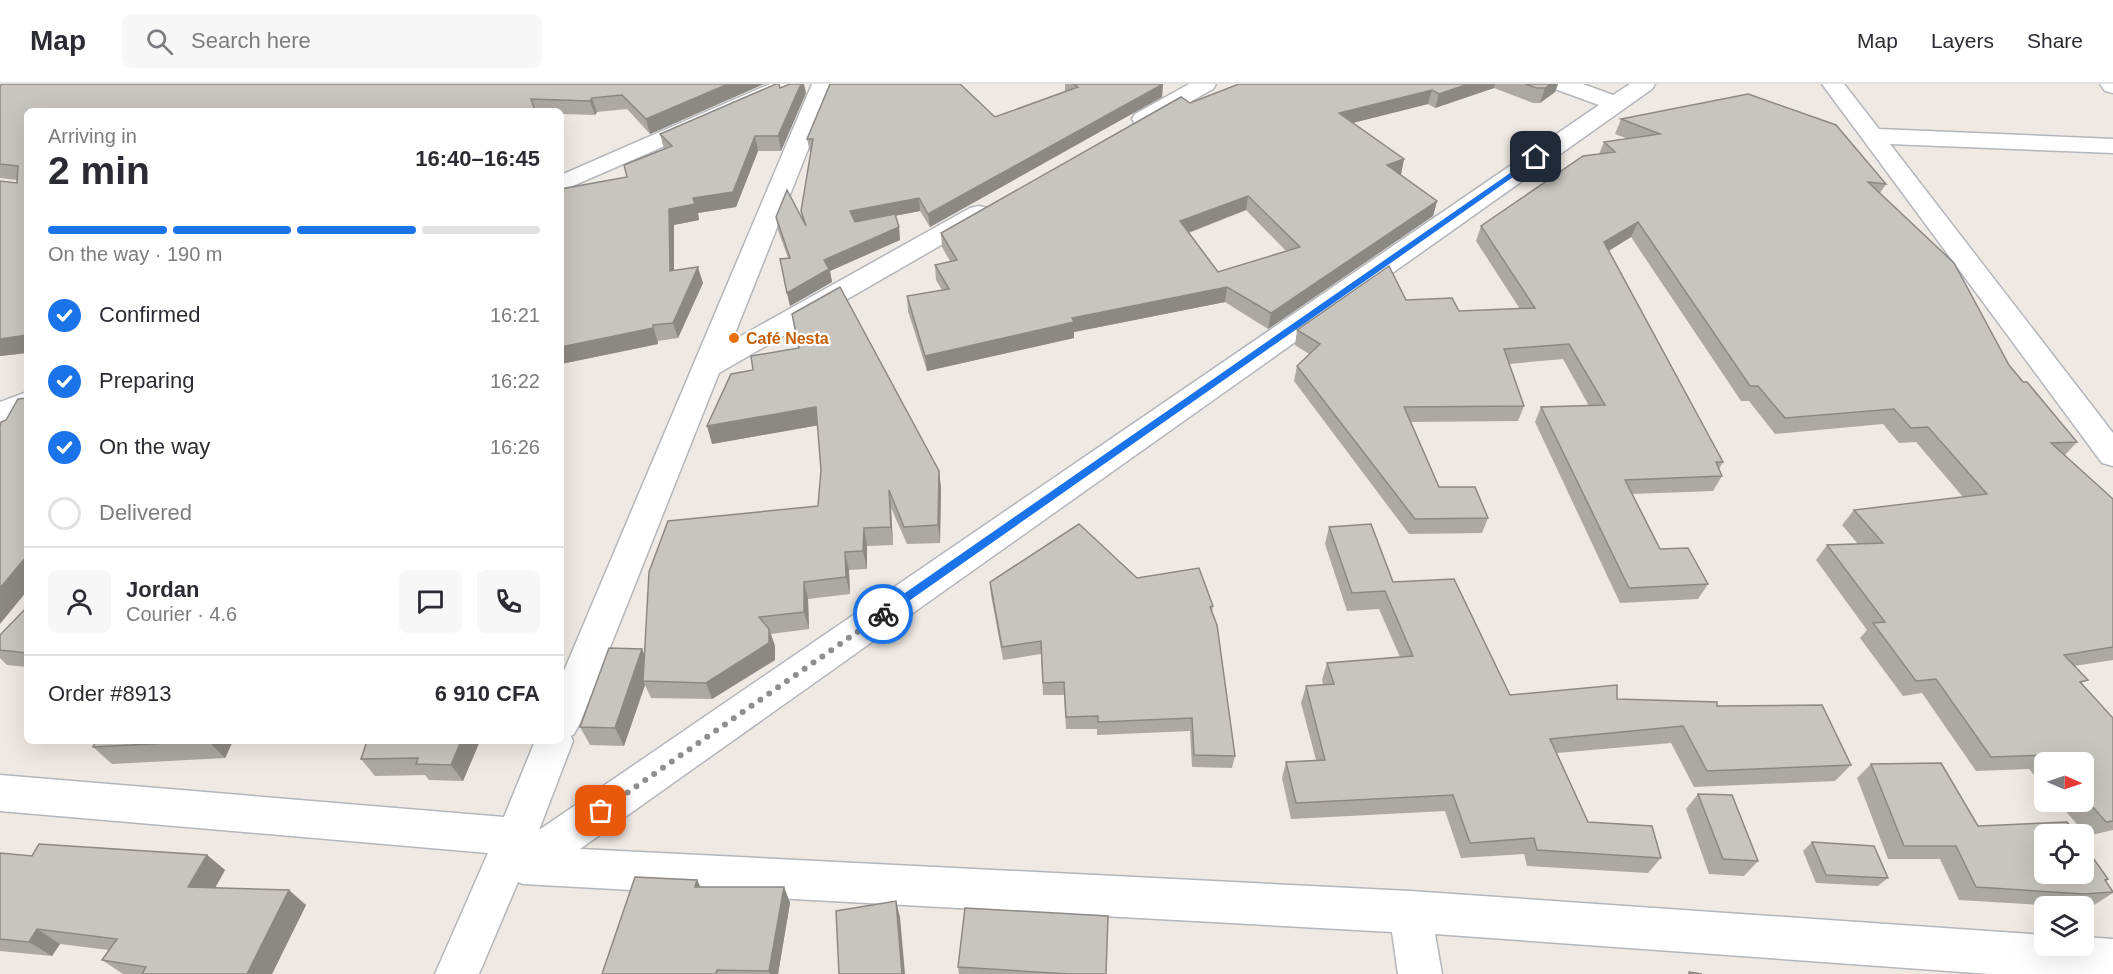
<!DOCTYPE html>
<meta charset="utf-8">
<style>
body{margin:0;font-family:Helvetica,sans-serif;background:#f7f7f7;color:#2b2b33;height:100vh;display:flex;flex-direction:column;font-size:22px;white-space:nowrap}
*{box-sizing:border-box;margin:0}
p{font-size:20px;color:#7c7c81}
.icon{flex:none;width:33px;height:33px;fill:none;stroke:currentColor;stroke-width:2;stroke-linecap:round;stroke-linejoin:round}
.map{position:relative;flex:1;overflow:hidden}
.panel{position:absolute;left:24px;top:24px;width:540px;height:636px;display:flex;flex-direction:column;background:#fff;border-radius:9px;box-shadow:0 6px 24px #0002}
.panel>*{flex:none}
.needle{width:39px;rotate:92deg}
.tools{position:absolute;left:2034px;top:668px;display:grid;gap:12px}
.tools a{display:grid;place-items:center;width:60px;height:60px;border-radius:9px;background:#fff;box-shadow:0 6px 24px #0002;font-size:30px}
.pin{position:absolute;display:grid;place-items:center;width:51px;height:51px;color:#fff;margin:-26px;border-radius:12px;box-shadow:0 3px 9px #0006}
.courier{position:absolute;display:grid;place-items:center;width:60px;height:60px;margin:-30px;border:4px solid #1a73e8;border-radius:50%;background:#fff;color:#222;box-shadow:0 2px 8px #0007}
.overview em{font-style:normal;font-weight:600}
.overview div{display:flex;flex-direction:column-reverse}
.overview{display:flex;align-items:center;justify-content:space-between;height:102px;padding:0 24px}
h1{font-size:39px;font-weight:600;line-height:45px}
.bar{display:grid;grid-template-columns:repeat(4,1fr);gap:9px 6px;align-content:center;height:72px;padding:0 24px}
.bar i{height:8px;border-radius:4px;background:#e1e1e2}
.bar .current{background:#1a73e8}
.bar p{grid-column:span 4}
.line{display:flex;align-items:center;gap:15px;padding:0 24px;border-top:2px solid #e1e1e2}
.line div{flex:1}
.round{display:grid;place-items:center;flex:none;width:63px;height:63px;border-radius:9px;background:#f7f7f7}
ol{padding:0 24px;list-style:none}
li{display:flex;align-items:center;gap:18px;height:66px}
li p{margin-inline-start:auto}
li .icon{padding:6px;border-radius:50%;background:#1a73e8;color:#fff;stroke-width:4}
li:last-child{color:#7c7c81}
li i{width:33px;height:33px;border:3px solid #e1e1e2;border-radius:50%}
header{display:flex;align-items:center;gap:36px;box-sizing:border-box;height:84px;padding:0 30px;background:#fff;border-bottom:2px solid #e1e1e2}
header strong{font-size:28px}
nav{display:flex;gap:33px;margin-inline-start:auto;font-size:21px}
.search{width:420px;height:54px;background:#f7f7f7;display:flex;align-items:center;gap:15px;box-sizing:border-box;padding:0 21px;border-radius:9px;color:#7c7c81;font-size:22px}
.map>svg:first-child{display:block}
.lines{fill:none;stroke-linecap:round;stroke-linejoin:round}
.minor-casing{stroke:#b3b6ba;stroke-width:3}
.minor{fill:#fff;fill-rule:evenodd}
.wall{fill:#aca9a3;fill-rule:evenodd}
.shaded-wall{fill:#8c8985}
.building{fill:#c8c4be;stroke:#8c8985;stroke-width:1.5;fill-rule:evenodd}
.route{fill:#1a73e8}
.done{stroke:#8e908f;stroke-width:6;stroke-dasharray:0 10.8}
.food-dot{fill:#e8710a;stroke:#fff;stroke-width:2}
.labels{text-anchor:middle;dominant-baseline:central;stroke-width:4.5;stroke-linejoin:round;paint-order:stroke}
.food-label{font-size:16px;font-weight:bold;fill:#c56008;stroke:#fff;text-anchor:start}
</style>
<header>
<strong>Map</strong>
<div class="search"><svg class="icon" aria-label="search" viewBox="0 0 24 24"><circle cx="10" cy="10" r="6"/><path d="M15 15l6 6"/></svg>Search here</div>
<nav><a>Map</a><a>Layers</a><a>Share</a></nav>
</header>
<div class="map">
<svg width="2113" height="890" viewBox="0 0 2113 890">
<rect width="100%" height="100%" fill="#eee9e2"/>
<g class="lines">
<defs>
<g id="minor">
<path d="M770,0H799L796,5L561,107V91Z"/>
<path d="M812,0H834L732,257L970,124L979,122L988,124L991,129L988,134L719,289L580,639L574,650L571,652L573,657L539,746L1599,21L1555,5L1552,0H1583L1613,11L1630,0H1655L1652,5L580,765L1410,807L2044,851V861H2084V853L2113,855V890H1990L1435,850L1442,890H1398L1392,848L523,800L518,798L479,890H435L488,769L0,727V691L504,733L535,657H561V594Z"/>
<path d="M1189,0H1216L1213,5L1151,40L1143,42L1135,40L1132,35L1135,30Z"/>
<path d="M1822,0H1844L1879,45L2113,55V69L1890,60L2113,349V382L2102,379Z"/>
<path d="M2100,0H2113V9L2105,7Z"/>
<path d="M27,308V330L0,340V318Z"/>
</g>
</defs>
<use href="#minor" class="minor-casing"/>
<use href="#minor" class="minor"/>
</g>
<g class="wall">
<path d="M764,0L650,50L627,25L597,28L595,31L561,30V27H27V269L0,272V97L17,99V96L0,94V2Z"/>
<path d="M1065,0H1163L1162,13L930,143L920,127L895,132L899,143L900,156L830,187L832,198L790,222L780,175L788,174L778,146L776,133L802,134L801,127L811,68H810L807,55L995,33L1066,8L1065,7Z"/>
<path d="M1239,0H1558L1555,8L1540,19H1533L1494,4L1435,24L1428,20L1353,39L1404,75L1401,90H1399L1437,117L1433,132L1268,245L1225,218L1074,248V254L927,287L908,227L907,212L942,206L936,196L935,181L950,177L942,163L941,149L1190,19ZM1246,126L1286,167L1218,188L1189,149Z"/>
<path d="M780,4L806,9L781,67H758L736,123L698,129L699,136L674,141V186L703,199L678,254L658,257V260L561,280V105L627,93L664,65L660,50Z"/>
<path d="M1621,35L1886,100L1880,109L2009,281L2077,358L2065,371L2113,415V576L2074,582L2083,601L2113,634V746L2087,752L2057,717H2084V678H2044V703L2029,685L1976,687L1922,609L1903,612L1860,554L1867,546L1816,476L1827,461L1858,460L1842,441L1854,426L1963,413L1916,358L1899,359L1883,340L1775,350L1749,317H1741L1631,153L1609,167L1723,378L1719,385L1722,392L1713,407L1632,410L1660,465L1708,500L1698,515L1620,519L1535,338L1541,323L1589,322L1563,275L1509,280L1524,322L1518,337L1411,338L1439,403L1488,434L1482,449L1409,450L1294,297L1297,282L1309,270L1295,261L1297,246L1406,216L1459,227L1520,225L1476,157L1481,142L1599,70L1604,58L1628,55L1615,50Z"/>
<path d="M731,290L939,387L941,404L940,459L907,460L891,424L893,461L867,462V485L849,486L850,510L808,515L809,545L771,550L775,562V576L712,615L651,614L645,601L624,662L590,661L580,643L642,565L644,571L818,422L821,386L818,341L712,360Z"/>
<path d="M1329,443L1393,498L1510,611L1617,615L1717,622L1851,681L1835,697L1694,703L1671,659L1557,669L1588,738L1661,774L1648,789L1527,782L1524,770L1461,774L1445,727L1291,735L1282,694L1286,678L1316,676L1301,619L1306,602L1323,601L1322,596L1327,579L1400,573L1379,525L1347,527L1325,460Z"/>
<path d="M1137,494L1213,522L1212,529L1235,672L1232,684L1192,683L1190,647L1097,651V645H1066L1064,611H1043L1041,570L1003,576L991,511L990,498Z"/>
<path d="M27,523V583L7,581L0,574V551Z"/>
<path d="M96,657H233L225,674L112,680L93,663Z"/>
<path d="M367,657H480L463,697L429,696L425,691L375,692L361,675Z"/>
<path d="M1871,680L1978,742L2108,795L2106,797L2113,807V809L2094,821L2058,822L1959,816L1940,775H1888L1857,694Z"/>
<path d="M1698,710L1758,777L1744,792L1709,790L1686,725Z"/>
<path d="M1812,758L1888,794L1878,802L1816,799L1803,767Z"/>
<path d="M0,769L32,772L207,771L225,786L215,804L306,821L272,890H123L102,876L109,866L60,860L52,872L0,867Z"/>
<path d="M697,796L700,803H784L790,819L778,890H602Z"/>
<path d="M958,883L1106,890H959Z"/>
</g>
<g class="shaded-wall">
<path d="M728,0H764L650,50L646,35Z"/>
<path d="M801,0H804L806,9L781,67L778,52Z"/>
<path d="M1163,0L1162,13L930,143L928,130Z"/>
<path d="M1468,0H1495L1494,4L1435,24L1439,10Z"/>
<path d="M1551,0H1558L1555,8L1540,19L1545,4Z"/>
<path d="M1432,6L1428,20L1336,43L1339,29Z"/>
<path d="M592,14L597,28L595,31L590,17Z"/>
<path d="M755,52L758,67L736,123L698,129L699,136L674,141V202L670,187L669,125L693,114Z"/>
<path d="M1404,75L1401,90L1383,96L1387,81Z"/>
<path d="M1248,112L1246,126L1179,152L1180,137Z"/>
<path d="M919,114L920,127L851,140L850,127Z"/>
<path d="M1437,117L1433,132L1268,245L1271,229Z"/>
<path d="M1638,138L1631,153L1598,173L1604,158Z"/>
<path d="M899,143L900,156L830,187L832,198L790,222L787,209L824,176Z"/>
<path d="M698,183L703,199L678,254L673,239Z"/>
<path d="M1227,203L1225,218L1074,248V254L927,287L925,272L1072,234Z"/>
<path d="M653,241L658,260L561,280V263Z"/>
<path d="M27,251V269L0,272V255Z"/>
<path d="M816,323L820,341L712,360L707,342Z"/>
<path d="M939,387L941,404L940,459L938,441Z"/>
<path d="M889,406L891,424L893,461L891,443Z"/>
<path d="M864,444L867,462V485L863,467Z"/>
<path d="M845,468L849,486L850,510L846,493Z"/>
<path d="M27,472V507L0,540V504Z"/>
<path d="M804,498L808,515L809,545L804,528Z"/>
<path d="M769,545L775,562V576L712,615L706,599Z"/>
<path d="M642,565L650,584L643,597L645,601L624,662L615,644Z"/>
<path d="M208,657H233L225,674Z"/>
<path d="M461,657H480L463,697L451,681Z"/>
<path d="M207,771L225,786L207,818L188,803Z"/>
<path d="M697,796L705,812L695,803Z"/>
<path d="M784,803L790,819L778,890H770L769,887Z"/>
<path d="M289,806L306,821L272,890H247Z"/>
<path d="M896,817L900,833L905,890H902Z"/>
<path d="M37,845L60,860L52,872L29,858Z"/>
</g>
<g class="building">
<path d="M2,0H728L646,35L622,11L592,14L590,17L531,15L535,27H27V251L0,255V97L17,99L18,82L0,80V2Z"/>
<path d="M776,0H779L780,4L790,0H801L778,52H755L733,108L693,114L695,120L669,125L670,187L698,183L673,239L653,241V244L561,263V105L627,93L624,81L672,62L660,50Z"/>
<path d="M830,0H960L995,33L1078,3L1073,0H1163L928,130L919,114L850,127L855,138L895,130L899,143L824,176L829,185L787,209L780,175L790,174L776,133L787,106L806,142L801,127L813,55H807Z"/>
<path d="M1239,0H1468L1439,10L1432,6L1339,29L1404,75L1387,81L1437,117L1271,229L1227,203L1072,234L1074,238L925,272L907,212L949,205L935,181L957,176L941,149L1181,13L1190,19ZM1248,112L1300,163L1218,188L1180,137Z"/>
<path d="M1525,0H1551L1545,4H1537Z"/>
<path d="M1748,10L1836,41L1886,100L1868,98L1954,179L2009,281L2023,298H2027L2077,358L2051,359L2113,415V563L2064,571L2088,596L2080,598L2113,634V737L2106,738L2084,713V678H2052L2046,671L1991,673L1936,595L1916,597L1873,539L1885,538L1827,461L1883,459L1854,426L1987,410L1928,343L1911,344L1894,325L1785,334L1758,302H1750L1638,138L1604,158L1723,378H1716L1722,392L1625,396L1660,465L1688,464L1708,500L1629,504L1541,323L1605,321L1569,260L1504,265L1524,322L1404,323L1439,403H1475L1488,434L1415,435L1297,282L1320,260L1297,246L1389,182L1406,216L1452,214L1459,227L1535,224L1481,142L1583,72L1615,68L1604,58L1660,50L1621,35Z"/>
<path d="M840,203L939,387L938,441L904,443L889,406L891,443L864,444L863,467L845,468L846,493L804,498V528L759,533L769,545V559L706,599L643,597L649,488L668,437L818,422L821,386L816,323L707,342L731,290L753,286L751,272L799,264L792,230Z"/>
<path d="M27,314V472L0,504V342L1,338L6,336L18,315Z"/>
<path d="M1079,440L1137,494L1199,484L1213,522L1210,523L1217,541L1235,672L1194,671L1192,634L1098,638V632L1066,633L1064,598L1043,599L1041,557L1002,563L990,498Z"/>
<path d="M1371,440L1393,498L1454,495L1510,611L1617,601V615L1717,618V622L1822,621L1851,681L1707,687L1683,642L1550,655L1588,738L1652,742L1661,774L1537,766L1534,754L1470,759L1453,711L1296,719L1286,678L1325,676L1306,602L1334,600L1327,579L1413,572L1385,507L1352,509L1329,443Z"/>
<path d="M27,523V569L0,566V551Z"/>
<path d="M609,564L642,565L615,644L580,643Z"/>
<path d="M96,657H208L93,663Z"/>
<path d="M367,657H461L451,681L416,680L418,674L361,675Z"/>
<path d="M1941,679L1978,742L2067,738L2076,750H2044V789H2084V761L2108,795L2105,796L2113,808L2084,810L1976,803L1956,762H1904L1871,680Z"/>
<path d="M1698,710L1732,711L1758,777L1723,775Z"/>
<path d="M1812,758L1874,762L1888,794L1826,791Z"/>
<path d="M39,760L207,771L188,803L289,806L247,890H142L146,883L102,876L117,855L37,845L29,858L0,855V769L32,772Z"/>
<path d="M635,793L697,796L695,803H784L769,887L717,886L716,890H602Z"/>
<path d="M896,817L902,890H839L836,827Z"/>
<path d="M965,824L1108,832L1106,890H1068L958,883Z"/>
<path d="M1689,888L1702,890H1689Z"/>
</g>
<path class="route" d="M1536,71L1539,75L886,533H879V527Z"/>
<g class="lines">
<path class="done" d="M601,727L883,530"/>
</g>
<circle class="food-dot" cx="734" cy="254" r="6"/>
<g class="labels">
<g class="food-label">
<text x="746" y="254">Café Nesta</text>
</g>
</g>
</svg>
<div class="tools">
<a><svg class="needle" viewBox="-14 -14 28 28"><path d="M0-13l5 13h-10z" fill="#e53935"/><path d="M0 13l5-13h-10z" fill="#7c7c81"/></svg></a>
<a><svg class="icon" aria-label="locate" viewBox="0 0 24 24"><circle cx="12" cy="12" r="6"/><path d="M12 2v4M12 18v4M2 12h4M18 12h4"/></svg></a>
<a><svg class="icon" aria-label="layers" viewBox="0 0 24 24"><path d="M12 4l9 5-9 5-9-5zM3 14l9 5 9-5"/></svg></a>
</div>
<div class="pin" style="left:601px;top:727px;background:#ea580c"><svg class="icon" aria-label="bag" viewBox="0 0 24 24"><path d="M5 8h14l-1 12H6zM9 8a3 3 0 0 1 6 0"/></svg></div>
<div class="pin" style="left:1536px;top:73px;background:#1f2937"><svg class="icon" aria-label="home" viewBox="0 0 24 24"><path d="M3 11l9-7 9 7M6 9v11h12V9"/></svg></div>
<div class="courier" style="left:883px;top:530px"><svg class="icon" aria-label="bike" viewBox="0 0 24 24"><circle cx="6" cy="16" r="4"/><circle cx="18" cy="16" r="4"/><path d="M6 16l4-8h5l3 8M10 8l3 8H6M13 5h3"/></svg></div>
<section class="panel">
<div class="overview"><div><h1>2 min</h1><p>Arriving in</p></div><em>16:40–16:45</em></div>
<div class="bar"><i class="current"></i><i class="current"></i><i class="current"></i><i></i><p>On the way · 190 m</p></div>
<ol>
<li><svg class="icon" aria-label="check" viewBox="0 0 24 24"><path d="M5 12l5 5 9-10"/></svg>Confirmed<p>16:21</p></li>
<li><svg class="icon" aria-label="check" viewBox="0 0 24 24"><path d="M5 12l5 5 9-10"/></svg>Preparing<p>16:22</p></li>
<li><svg class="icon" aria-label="check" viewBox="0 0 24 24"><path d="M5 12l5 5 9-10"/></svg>On the way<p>16:26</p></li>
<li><i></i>Delivered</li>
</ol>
<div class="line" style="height:108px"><a class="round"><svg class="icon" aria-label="person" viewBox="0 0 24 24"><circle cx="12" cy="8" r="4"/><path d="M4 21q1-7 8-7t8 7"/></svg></a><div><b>Jordan</b><p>Courier · 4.6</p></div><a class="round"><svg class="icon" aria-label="chat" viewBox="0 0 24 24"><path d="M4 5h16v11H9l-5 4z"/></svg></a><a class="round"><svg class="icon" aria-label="phone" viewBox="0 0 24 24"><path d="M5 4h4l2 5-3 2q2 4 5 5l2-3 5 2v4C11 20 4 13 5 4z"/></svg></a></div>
<div class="line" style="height:78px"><div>Order #8913</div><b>6 910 CFA</b></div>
</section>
</div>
